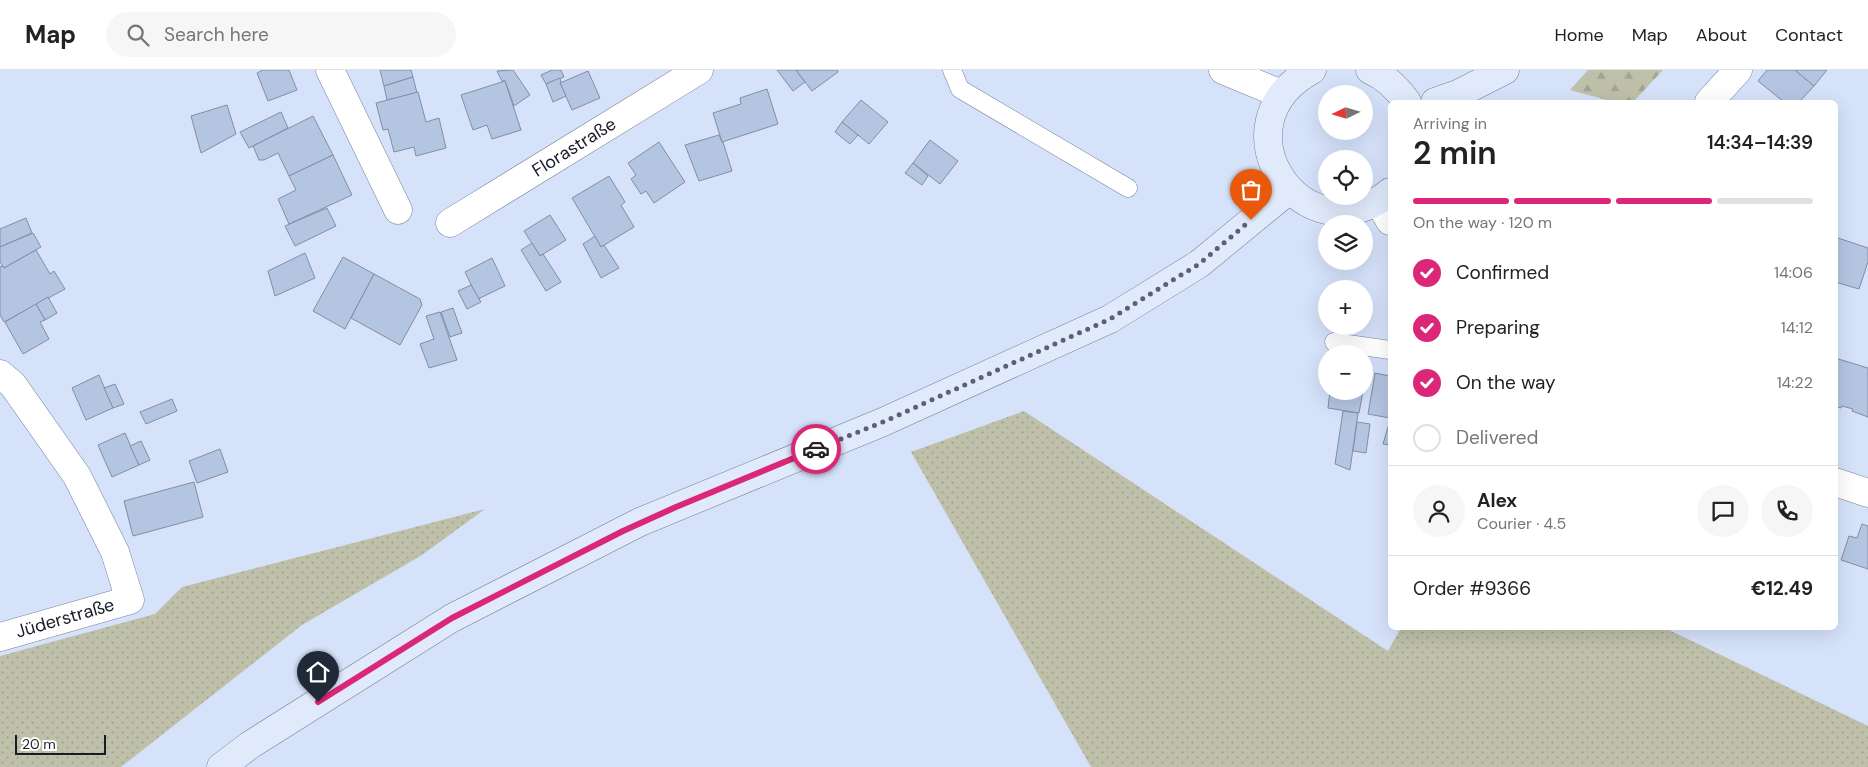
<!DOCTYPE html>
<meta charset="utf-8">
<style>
body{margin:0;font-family:"DM Sans",sans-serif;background:#f6f6f6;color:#222;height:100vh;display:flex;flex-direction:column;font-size:19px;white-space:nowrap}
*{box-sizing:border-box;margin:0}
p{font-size:16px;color:#767676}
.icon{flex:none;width:28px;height:28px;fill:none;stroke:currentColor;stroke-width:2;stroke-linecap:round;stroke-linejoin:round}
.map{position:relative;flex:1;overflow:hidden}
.details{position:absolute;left:1388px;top:30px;width:450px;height:530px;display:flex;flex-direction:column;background:#fff;border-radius:8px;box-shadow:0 5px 20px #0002}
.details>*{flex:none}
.needle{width:32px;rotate:265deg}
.fabs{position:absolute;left:1318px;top:15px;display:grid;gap:10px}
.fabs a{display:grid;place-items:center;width:55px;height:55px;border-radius:50%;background:#fff;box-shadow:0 5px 20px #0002;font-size:25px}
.scale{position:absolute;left:15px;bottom:12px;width:91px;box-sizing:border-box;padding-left:5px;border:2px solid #171c25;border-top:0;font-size:14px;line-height:18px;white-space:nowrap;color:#171c25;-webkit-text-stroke:4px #fff;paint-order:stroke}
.pin{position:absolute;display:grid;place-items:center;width:42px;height:42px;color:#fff;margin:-51px -21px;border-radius:50% 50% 50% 0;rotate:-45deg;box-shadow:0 0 5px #0007}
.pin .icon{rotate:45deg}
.courier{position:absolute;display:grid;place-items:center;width:50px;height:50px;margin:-25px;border:4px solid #db2777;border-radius:50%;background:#fff;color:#222;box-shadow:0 1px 6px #0007}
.head em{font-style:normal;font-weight:600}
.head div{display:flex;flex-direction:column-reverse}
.head{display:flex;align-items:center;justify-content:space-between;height:85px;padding:0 25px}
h1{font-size:32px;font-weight:600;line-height:38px}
.bar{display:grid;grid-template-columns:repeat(4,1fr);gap:8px 5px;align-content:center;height:60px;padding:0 25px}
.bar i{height:6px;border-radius:4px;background:#e0e0e0}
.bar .selected{background:#db2777}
.bar p{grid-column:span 4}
.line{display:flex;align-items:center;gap:12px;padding:0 25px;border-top:1px solid #e0e0e0}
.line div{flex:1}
.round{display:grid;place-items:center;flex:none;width:52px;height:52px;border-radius:26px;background:#f6f6f6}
ol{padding:0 25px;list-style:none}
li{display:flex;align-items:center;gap:15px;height:55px}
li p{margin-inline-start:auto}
li .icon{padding:5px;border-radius:50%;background:#db2777;color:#fff;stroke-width:4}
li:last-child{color:#767676}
li i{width:28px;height:28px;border:2px solid #e0e0e0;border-radius:50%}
header{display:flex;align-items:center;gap:30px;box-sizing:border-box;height:70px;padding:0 25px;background:#fff;border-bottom:1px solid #e0e0e0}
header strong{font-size:24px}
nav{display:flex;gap:28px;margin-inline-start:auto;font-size:18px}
.search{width:350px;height:45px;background:#f6f6f6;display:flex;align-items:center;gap:12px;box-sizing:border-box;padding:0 18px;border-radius:28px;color:#767676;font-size:19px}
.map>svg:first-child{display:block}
.grass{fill:url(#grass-dots)}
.forest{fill:url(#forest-firs)}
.building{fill:#b4c5e2;stroke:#818ea4}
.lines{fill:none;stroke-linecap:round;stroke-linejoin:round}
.service-casing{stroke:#748096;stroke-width:19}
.minor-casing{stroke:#748096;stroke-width:29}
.secondary-casing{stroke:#748096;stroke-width:29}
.service{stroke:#fff;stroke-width:18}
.minor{stroke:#fff;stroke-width:28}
.secondary{stroke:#e0eafb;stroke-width:28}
.done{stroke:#5a6170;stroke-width:5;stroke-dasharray:0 9}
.route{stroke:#db2777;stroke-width:6}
.labels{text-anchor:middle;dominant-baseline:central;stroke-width:4.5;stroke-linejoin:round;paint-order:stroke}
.street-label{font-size:18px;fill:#171c25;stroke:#fff}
</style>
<header>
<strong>Map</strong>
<div class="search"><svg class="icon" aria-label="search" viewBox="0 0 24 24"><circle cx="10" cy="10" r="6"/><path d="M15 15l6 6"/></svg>Search here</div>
<nav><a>Home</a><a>Map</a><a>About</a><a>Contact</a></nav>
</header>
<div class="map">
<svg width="1868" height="697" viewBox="0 0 1868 697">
<defs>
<pattern id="grass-dots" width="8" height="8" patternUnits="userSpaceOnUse" patternTransform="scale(1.25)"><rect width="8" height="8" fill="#bfc0a9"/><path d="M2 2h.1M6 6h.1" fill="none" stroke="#a3a491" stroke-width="1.8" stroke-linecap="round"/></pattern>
<pattern id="forest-firs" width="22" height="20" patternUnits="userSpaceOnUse" patternTransform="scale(1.25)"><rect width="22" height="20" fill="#bfc0a9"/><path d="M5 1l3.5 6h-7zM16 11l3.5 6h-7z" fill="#a3a491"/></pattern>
</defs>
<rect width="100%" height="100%" fill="#d5e2fa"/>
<g class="grass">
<path d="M1024,341L1388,581L1401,558H1665L1868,656V697H1091L911,382Z"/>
<path d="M485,439L422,485L302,555L121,697H0V586L155,544L182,517Z"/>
</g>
<path class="forest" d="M1588,0H1663L1633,32H1614L1570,20Z"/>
<g class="building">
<path d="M263,0H289L297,20L268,31L257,3Z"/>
<path d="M380,0H411L413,7L384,16Z"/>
<path d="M513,0L530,25L514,36L505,11H502L497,1Z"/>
<path d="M552,0H561L564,7L546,14L541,5Z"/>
<path d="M777,0H796L805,12L793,21Z"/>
<path d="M796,0H837L838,2L812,21Z"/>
<path d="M1767,0H1795L1814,16L1799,32H1784L1758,11Z"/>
<path d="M1795,0H1827L1814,16Z"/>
<path d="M588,1L600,28L572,40L560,13Z"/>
<path d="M413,7L417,23L387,30L384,16Z"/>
<path d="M560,8L561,12L560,13L566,26L553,32L546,14Z"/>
<path d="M505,11L521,60L492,69L487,55L473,60L461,25Z"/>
<path d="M767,19L778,54L722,72L713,43L741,34L740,28Z"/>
<path d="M418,22L426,52L439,48L446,78L416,86L414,77L394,82L388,59L383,60L376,33Z"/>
<path d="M861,30L888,52L869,74L842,52Z"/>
<path d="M227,35L236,64L201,83L191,46Z"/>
<path d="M281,42L288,58L249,78L240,62Z"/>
<path d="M313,46L333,85L289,106L278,83L264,90H259L253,76Z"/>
<path d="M842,52L858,65L850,74L835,62Z"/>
<path d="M719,65L722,72H723L732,101L699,111L685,75Z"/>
<path d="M930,70L958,91L940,114L913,93Z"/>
<path d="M659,72L685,112L654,133L646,121L641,124L631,109L636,105L628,93Z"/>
<path d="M333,85L352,125L289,154L278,129L296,120L289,106Z"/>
<path d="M913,93L928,106L922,115L905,103Z"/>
<path d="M609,106L625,132L621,135L634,157L601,177L572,128Z"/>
<path d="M327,138L336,156L295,176L285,156Z"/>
<path d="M550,145L566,170L540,186L524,161Z"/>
<path d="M26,148L32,163L0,177V159Z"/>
<path d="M33,163L41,177L4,198L0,192V177Z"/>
<path d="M595,166L601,177L604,175L619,198L601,208L583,174Z"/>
<path d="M1838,168L1868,178V192L1859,219L1835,212V178Z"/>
<path d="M532,173L540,186L543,184L561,212L546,221L521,180Z"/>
<path d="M36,180L50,204L54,201L65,219L4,252L0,245V197L2,196L4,198Z"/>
<path d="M305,183L315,208L275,226L268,201Z"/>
<path d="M343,187L374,204L345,259L313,241Z"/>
<path d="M492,188L505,216L478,229L465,202Z"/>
<path d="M374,204L420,229L422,235L400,275L351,248Z"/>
<path d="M471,215L481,232L467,239L458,221Z"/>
<path d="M48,227L57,243L45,250L36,234Z"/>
<path d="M36,234L45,250L40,252L49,269L23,284L5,252Z"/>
<path d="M453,238L462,263L450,267L441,242Z"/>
<path d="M440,242L457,290L429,298L420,274L434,269L426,246Z"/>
<path d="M1835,288L1868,298V347L1852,341L1853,339L1842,336L1841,338L1835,336Z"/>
<path d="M1375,303L1390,306V348L1368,344Z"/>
<path d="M99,305L113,338L86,350L72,318Z"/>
<path d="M115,314L124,334L113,338L104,318Z"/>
<path d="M1330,321H1363L1359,343L1328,338Z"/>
<path d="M172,329L177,341L146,354L140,342Z"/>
<path d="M1343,341L1358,343L1350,400L1335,394Z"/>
<path d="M1390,350V375L1383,374Z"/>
<path d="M1357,352L1370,354L1366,383L1353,381Z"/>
<path d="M125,363L139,395L112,407L98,375Z"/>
<path d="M141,371L150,390L139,395L130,376Z"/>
<path d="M220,379L228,402L197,413L189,391Z"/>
<path d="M194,412L203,447L133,466L124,431Z"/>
<path d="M1862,454L1868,456V499L1841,490L1849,466L1857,468Z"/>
</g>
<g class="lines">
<defs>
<g id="service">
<path d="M952,0L960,19L1128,118"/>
<path d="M1334,272L1390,280"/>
</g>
<g id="minor">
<path d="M330,0L398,140"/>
<path d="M1223,0L1281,24"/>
<path d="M1709,32L1738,0"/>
<path d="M1379,132L1390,151"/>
<path d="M450,153L699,0"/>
<path d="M0,304L13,315L77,406L115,482L130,530L0,567"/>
<path d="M1835,412L1868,423"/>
</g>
<g id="secondary">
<path d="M1312,0C1211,55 1304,192 1390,122"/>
<path d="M1370,0C1386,7 1397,18 1407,32"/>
<path d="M1435,32L1458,24L1505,0"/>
<path d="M221,697L250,675L452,548L640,452L883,352L1110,249L1199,194L1289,120"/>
</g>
</defs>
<use href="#service" class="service-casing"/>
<use href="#minor" class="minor-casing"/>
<use href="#secondary" class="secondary-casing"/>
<use href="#service" class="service"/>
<use href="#minor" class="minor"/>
<use href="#secondary" class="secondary"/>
</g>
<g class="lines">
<path class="done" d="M816,379L883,352L1110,249L1199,194L1251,150"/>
<path class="route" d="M318,632L452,548L623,461L676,437L816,379"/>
</g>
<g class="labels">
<g class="street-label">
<text transform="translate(574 77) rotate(-32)">Florastraße</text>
<text transform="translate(65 548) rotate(-16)">Jüderstraße</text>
</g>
</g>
</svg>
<div class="fabs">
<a><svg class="needle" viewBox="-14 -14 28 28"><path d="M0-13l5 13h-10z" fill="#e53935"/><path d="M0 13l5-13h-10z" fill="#767676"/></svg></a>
<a><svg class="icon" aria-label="locate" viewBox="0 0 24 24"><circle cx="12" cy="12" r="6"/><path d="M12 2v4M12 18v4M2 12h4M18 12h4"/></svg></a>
<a><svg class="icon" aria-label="layers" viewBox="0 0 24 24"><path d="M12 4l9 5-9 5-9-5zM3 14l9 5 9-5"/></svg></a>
<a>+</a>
<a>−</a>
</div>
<div class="scale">20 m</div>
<div class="pin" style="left:1251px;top:150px;background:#ea580c"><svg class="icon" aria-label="bag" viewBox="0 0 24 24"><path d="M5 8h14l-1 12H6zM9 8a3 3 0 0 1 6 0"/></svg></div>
<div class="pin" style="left:318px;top:632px;background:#1f2937"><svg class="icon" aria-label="home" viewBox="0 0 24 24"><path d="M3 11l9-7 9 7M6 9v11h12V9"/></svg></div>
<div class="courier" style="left:816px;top:379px"><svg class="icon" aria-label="car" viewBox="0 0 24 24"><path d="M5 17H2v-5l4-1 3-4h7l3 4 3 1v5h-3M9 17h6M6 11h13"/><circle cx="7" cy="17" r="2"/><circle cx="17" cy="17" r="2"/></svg></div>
<section class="details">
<div class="head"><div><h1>2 min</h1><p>Arriving in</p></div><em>14:34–14:39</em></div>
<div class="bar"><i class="selected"></i><i class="selected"></i><i class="selected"></i><i></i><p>On the way · 120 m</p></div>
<ol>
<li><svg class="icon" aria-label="check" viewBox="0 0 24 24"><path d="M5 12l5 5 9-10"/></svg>Confirmed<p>14:06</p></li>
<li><svg class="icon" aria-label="check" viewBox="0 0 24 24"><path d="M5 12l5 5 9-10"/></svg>Preparing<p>14:12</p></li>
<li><svg class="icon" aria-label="check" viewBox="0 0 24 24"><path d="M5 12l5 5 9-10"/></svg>On the way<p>14:22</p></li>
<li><i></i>Delivered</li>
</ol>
<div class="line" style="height:90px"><a class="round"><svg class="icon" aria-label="person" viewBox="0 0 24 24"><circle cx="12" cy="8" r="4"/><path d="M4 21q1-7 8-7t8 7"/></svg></a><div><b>Alex</b><p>Courier · 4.5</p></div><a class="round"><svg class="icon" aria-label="chat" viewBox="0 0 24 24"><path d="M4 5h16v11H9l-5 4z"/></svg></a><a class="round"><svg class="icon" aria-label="phone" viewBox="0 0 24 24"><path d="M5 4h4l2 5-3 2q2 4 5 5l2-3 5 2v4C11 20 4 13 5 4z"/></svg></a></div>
<div class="line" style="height:65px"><div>Order #9366</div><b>€12.49</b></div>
</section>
</div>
